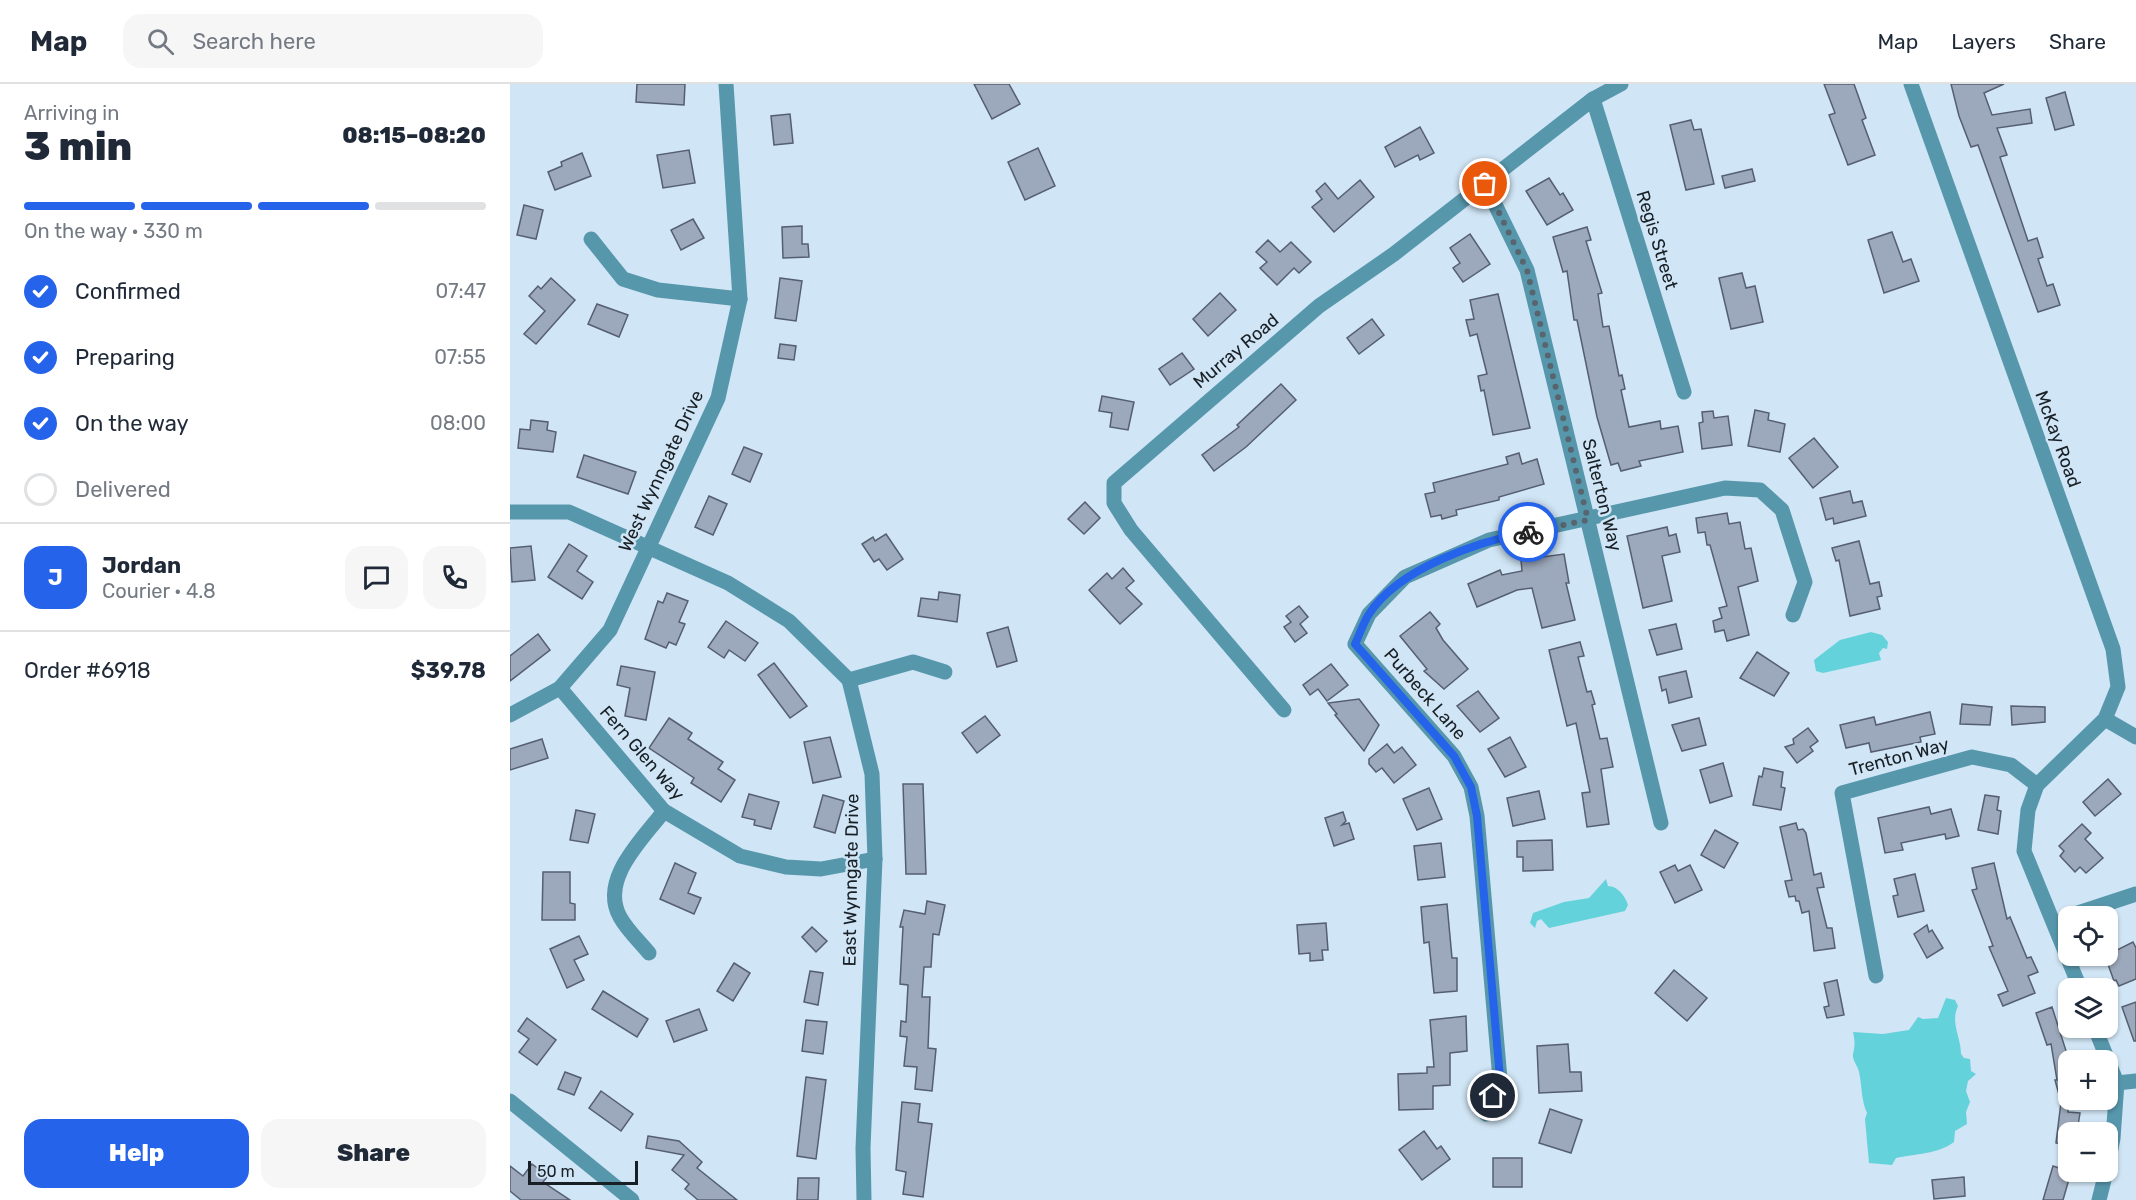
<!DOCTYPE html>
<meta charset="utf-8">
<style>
body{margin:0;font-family:Rubik,sans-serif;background:#f6f6f7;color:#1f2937;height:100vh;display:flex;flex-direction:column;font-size:22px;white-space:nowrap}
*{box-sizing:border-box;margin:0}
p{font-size:20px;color:#747a83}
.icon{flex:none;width:33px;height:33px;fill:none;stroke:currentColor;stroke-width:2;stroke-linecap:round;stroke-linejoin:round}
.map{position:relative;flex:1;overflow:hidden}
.panel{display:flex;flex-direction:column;background:#fff;width:510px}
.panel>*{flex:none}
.controls{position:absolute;left:1548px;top:822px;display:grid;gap:12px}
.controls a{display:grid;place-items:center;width:60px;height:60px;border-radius:12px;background:#fff;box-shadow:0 2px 4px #0004;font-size:30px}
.scale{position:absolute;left:18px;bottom:15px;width:110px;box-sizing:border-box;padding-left:6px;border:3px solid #181f25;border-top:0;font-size:16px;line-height:21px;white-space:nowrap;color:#181f25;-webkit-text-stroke:4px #d0e5f5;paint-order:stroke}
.pin{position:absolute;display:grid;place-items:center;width:51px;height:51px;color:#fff;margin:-26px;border:3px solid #fff;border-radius:50%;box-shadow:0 2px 6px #0007}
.courier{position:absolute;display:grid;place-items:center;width:60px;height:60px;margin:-30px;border:4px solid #2563eb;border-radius:50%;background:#fff;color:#222;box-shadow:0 2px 8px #0007}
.summary em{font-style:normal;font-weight:800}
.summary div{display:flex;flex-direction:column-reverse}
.summary{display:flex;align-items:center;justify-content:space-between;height:102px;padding:0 24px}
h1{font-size:39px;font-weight:800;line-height:45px}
.bar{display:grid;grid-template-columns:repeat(4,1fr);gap:9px 6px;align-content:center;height:72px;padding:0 24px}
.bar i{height:8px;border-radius:4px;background:#e0e1e3}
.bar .selected{background:#2563eb}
.bar p{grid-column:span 4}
.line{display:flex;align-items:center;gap:15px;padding:0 24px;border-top:2px solid #e0e1e3}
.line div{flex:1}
.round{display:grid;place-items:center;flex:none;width:63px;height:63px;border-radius:18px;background:#f6f6f7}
ol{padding:0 24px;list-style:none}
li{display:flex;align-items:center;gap:18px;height:66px}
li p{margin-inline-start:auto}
li .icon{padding:6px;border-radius:50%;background:#2563eb;color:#fff;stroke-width:4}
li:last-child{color:#747a83}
li i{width:33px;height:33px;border:3px solid #e0e1e3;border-radius:50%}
.action{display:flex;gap:12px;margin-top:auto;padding:12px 24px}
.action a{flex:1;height:69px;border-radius:18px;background:#2563eb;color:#fff;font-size:24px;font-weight:800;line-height:69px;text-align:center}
.action a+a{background:#f6f6f7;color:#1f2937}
header{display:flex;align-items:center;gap:36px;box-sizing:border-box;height:84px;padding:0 30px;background:#fff;border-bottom:2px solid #e0e1e3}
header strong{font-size:28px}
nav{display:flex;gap:33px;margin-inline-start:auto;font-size:21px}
.search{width:420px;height:54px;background:#f6f6f7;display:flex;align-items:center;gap:15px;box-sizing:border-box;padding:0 21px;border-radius:18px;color:#747a83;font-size:22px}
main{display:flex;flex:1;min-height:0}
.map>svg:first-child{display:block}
.water{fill:#64d2db}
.building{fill:#9ca8bb;stroke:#555f71;stroke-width:1.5}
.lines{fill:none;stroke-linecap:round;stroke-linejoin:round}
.minor{stroke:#5797ac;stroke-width:15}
.done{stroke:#58646e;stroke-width:6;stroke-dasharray:0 10.8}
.route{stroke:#2563eb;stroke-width:8}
.labels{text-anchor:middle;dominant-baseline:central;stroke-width:5;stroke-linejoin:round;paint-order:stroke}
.street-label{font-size:18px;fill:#181f25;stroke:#d0e5f5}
</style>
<header>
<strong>Map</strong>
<div class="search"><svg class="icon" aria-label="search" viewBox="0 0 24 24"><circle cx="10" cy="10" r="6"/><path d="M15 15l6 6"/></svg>Search here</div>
<nav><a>Map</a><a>Layers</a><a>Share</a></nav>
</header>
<main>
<section class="panel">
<div class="summary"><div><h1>3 min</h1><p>Arriving in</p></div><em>08:15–08:20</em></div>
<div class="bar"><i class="selected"></i><i class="selected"></i><i class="selected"></i><i></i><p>On the way · 330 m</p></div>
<ol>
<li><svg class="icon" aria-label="check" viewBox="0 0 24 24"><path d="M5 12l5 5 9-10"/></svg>Confirmed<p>07:47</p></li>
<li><svg class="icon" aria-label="check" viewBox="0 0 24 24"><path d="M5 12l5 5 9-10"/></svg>Preparing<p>07:55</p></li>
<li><svg class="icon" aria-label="check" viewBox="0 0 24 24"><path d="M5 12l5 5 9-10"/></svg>On the way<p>08:00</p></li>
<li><i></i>Delivered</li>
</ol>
<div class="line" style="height:108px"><b class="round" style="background:#2563eb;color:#fff">J</b><div><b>Jordan</b><p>Courier · 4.8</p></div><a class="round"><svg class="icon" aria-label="chat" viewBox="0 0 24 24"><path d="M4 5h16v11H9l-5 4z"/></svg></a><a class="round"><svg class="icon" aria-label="phone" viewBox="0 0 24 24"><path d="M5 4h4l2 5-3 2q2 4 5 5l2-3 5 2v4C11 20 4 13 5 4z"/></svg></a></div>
<div class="line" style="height:78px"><div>Order #6918</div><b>$39.78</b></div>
<div class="action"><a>Help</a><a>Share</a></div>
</section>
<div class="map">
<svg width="1626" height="1116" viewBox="0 0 1626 1116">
<rect width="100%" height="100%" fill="#d0e5f5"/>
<g class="water">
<path d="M1361,548L1372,551L1378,558L1377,565L1373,564L1369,569L1371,576L1313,589L1306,587L1304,576L1330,556Z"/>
<path d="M1096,795L1098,802C1108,802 1115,812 1118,821L1115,827L1039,844L1031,835L1027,837L1025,844L1020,839L1023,829L1054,818L1079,814Z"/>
<path d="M1436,914L1445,916L1448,922C1440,939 1451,953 1451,970L1454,974L1460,975L1461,987L1466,990L1458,997L1456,1007L1460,1018L1456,1028L1457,1040L1445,1047L1444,1058C1429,1070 1404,1070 1386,1074L1382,1081L1359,1079L1355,1035L1357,1029C1351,1016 1352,1001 1349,988C1348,982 1342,976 1343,970C1345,961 1345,957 1343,948L1373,950L1399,946L1408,933L1413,935L1428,934Z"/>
</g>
<g class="building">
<path d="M127,0H175L174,21L126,18Z"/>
<path d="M464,0H499L510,20L482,35Z"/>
<path d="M1314,0H1344L1356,34L1352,36L1365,71L1338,81L1319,31L1325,29Z"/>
<path d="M1441,0H1494L1474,9L1482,31L1520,25L1522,39L1487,44L1497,71L1490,73L1518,157L1527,154L1533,173L1528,175L1537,202L1543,200L1550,221L1528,228L1468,61L1461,63L1449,32Z"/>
<path d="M1555,8L1564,41L1545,46L1536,14Z"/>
<path d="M280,30L283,59L264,61L261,32Z"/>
<path d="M1181,36L1184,46L1191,45L1204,100L1176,106L1160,41Z"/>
<path d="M910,43L924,69L910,76L908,71L885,83L875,63Z"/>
<path d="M528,64L545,102L515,116L498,78Z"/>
<path d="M179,66L185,99L153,104L147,71Z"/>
<path d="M72,69L81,92L45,106L38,88L52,82L51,78Z"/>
<path d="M1242,85L1245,97L1215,104L1212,92Z"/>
<path d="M1039,94L1050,111L1053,109L1063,126L1037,141L1016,107Z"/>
<path d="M850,96L864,113L824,148L802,123L812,115L806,107L815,99L828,115Z"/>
<path d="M14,121L33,126L26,155L7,151Z"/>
<path d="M183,135L194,154L171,166L161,146Z"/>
<path d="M292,142V160H298L299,173L273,174L272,143Z"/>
<path d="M1077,143L1081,156L1076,157L1092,209L1088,210L1093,243L1099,242L1109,292L1112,291L1115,305L1111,306L1119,343L1150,337L1151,345L1168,342L1173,368L1129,377L1131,382L1111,387L1108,379L1101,381L1087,333L1067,236H1064L1057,187L1053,188L1043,153Z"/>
<path d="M1382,148L1393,178L1401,175L1409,197L1374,209L1358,156Z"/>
<path d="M960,150L980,180L953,198L943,184L950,179L940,164Z"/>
<path d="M758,156L770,168L781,158L801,178L789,189L784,184L767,201L750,184L757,178L746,168Z"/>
<path d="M1232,189L1236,204L1245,202L1253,238L1221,245L1209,194Z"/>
<path d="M41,194L65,216L26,260L14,250L35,227L19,212L28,202L31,205Z"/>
<path d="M270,194L292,197L286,237L265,234Z"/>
<path d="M710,209L726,226L698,252L683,235Z"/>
<path d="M988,210L1020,344L983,351L974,306L971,307L968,292L977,290L967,250L960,252L956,236L964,235L960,216Z"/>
<path d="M87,220L118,231L109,253L78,240Z"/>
<path d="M862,235L874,251L849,270L837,254Z"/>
<path d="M270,260L286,262L284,276L268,274Z"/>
<path d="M672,269L684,285L660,301L649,285Z"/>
<path d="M771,300L786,316L736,363L704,387L692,371L729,343L727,341Z"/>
<path d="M592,312L624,318L618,346L600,343L602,329L589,327Z"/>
<path d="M1245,326L1259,329L1258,336L1275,340L1270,368L1238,362Z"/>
<path d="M1203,327L1204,334L1218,332L1222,361L1192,365L1189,339L1193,338L1192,328Z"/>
<path d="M21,336L38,338L37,346L46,348L43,368L8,364L10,345L20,346Z"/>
<path d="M1304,354L1328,383L1303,404L1279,374Z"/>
<path d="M234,363L252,370L240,398L222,390Z"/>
<path d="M1009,369L1012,380L1027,375L1034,400L989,413V416L946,426L947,431L932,435L931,431L921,433L915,410L925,408L923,399L998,380L996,373Z"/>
<path d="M74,371L126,388L118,410L67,393Z"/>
<path d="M1340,407L1343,419L1352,417L1356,432L1324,440L1323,434L1316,436L1310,414Z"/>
<path d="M199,412L217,420L203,451L185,443Z"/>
<path d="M575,418L590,434L574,450L558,435Z"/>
<path d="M1217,429L1219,440L1230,438L1235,465L1241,464L1248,497L1228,503L1239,551L1217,557L1214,546L1205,548L1203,537L1212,534L1209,524L1217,522L1200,461H1197L1195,448L1188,449L1186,434Z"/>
<path d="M1157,443L1159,452L1166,450L1170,468L1152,472L1162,517L1133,524L1117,452Z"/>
<path d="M376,450L393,475L377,486L369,475L364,478L352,460L363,453L365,457Z"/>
<path d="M1349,457L1360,500L1369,498L1372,512L1367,513L1370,525L1340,532L1329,476L1326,477L1322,464Z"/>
<path d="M59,460L77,472L67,487L83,498L72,515L38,493Z"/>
<path d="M21,462L25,496L2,498L0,464Z"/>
<path d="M1054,470L1059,499H1056L1065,536L1032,544L1022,504L1007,506L967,523L958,500L990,486L992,491L1012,487L1011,476Z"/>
<path d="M613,484L624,497L616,504L632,520L610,540L579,506L597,489L602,495Z"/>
<path d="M429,508L450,511L447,538L408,532L411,514L428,516Z"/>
<path d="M157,509L178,517L169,538L175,540L166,561L159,558L156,564L135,555L148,517L153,519Z"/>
<path d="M789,522L798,533L790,540L797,549L785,558L774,543L781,538L776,532Z"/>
<path d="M920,528L930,540L926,544L933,556L958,585L934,605L914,587L917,585L890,552Z"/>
<path d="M216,537L248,559L235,577L219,566L214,574L198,563Z"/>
<path d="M1166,540L1172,565L1147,571L1139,546Z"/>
<path d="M498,543L507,577L487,583L477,549Z"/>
<path d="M28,550L40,566L0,597V572Z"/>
<path d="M1070,558L1074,572L1068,573L1077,608L1081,607L1085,620L1082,621L1090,655L1097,654L1103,683L1091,685L1099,740L1077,743L1072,709L1080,708L1066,639L1057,642L1039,566Z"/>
<path d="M1247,568L1279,589L1264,612L1230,594Z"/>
<path d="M264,579L297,622L280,634L248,591Z"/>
<path d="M821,580L838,601L817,617L808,605L800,611L793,601Z"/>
<path d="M111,582L145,588L136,636L115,632L120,604L107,601Z"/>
<path d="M1176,587L1182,613L1159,619L1156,605L1152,607L1149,593Z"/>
<path d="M968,607L989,634L970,648L947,622Z"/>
<path d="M849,615L869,641L854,667L825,631L827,630L818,619Z"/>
<path d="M1452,620L1482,623L1480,641L1450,640Z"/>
<path d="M1501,622L1535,623V638L1502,641Z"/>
<path d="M1420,628L1425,650L1410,653L1411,658L1361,668L1359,659L1336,664L1330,641L1364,633L1366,641Z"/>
<path d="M475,632L490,651L467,669L452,649Z"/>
<path d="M159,634L182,649L178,655L213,678L208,685L225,696L211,718L181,699L184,694L139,664Z"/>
<path d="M1189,634L1196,661L1172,667L1162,641Z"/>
<path d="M1298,644L1308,657L1300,663L1303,667L1287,679L1275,663L1284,660L1283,655Z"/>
<path d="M320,653L331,693L303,699L294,658Z"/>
<path d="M1000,653L1016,683L995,693L978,665Z"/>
<path d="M32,655L38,674L0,686V665Z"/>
<path d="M877,660L884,669L892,663L906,681L884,699L872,684L866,688L859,680V675Z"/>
<path d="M1213,679L1222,712L1200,719L1190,686Z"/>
<path d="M1254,684L1273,688L1271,703L1275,704L1271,726L1243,721L1249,692L1252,693Z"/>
<path d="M1598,695L1611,710L1585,732L1573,718Z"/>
<path d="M393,700H413L416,790H396Z"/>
<path d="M919,704L932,735L907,746L893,715Z"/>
<path d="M1029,707L1035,735L1003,742L997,714Z"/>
<path d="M239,710L269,718L261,745L244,741L245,736L232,733Z"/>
<path d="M313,711L334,717L325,749L304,743Z"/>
<path d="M1475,711L1489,713L1487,726L1491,727L1488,750L1468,746Z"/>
<path d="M1419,723L1421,730L1441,725L1449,752L1436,755L1435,750L1391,759L1393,766L1375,769L1368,734Z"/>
<path d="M66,726L85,730L78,759L60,756Z"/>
<path d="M833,728L836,737L832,741L839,739L844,755L824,762L815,734Z"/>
<path d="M1286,739L1288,746L1293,745L1296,749L1304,791L1311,789L1314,803L1307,804L1317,844H1322L1325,864L1304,867L1299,827L1292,829L1289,817H1286L1285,812L1279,813L1275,797L1282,796L1270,743Z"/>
<path d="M1572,740L1581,749L1575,755L1593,774L1576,789L1570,783L1565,788L1550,772L1554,767L1549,762Z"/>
<path d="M1205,746L1228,759L1214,784L1191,771Z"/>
<path d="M1042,756L1043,786L1013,787V773H1007V757Z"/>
<path d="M931,759L935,793L908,796L904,762Z"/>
<path d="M165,779L186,789L178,809L191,814L184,830L150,815Z"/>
<path d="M1484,779L1497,835L1500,833L1517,874L1521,873L1528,888L1518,892L1525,909L1493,922L1488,911L1498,907L1479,863L1483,862L1462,806L1467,805L1462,784Z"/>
<path d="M1165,781L1168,787L1180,781L1192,806L1165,819L1150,788Z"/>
<path d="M33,788H60V819L65,820V836H32Z"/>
<path d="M1405,790L1414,827L1388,833L1383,812L1388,811L1384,795Z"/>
<path d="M417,817L435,821L429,851L423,850L421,883H414L412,913H420L418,964L426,965L422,1007L405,1005L407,983L394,982L397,953L390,952L391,937L396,938L398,901L390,900L393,843H390L394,826L415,830Z"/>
<path d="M937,820L942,874H947V907L924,909L919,858L914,859L911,823Z"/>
<path d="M816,839L818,866H812L813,876L800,877V869L789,870L787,841Z"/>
<path d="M1417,841L1419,848L1422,846L1433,864L1417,874L1404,850Z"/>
<path d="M302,843L317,857L306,868L292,853Z"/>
<path d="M69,852L78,870L64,876L74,896L57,904L40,865Z"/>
<path d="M1623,858L1626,864V895L1609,902L1606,896L1604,897L1595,872Z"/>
<path d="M224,879L240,889L223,917L207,907Z"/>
<path d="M1164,886L1197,914L1177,937L1145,909Z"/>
<path d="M300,887L313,889L308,921L294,918Z"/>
<path d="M1327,896L1334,931L1317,934L1314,923L1319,922L1314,899Z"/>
<path d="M93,907L138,935L127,953L82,925Z"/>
<path d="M1626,918V957H1624L1612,923Z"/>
<path d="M1542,923L1558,973V1028L1570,1029L1567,1048H1558V1061L1546,1059L1551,1018L1545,996H1547L1541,960L1537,961L1526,929Z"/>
<path d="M189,925L197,946L164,958L156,937Z"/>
<path d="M956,932L957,967L940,969V1001L923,1002V1025L889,1026L888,990L917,989V983H924L920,936Z"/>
<path d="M17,934L46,956L27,981L9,968L19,955L8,947Z"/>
<path d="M296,936L317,938L313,970L292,967Z"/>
<path d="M1058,960L1060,988H1071L1072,1007L1029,1009L1027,962Z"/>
<path d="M55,988L71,994L64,1011L48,1005Z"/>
<path d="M296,993L316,996L306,1075L287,1072Z"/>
<path d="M91,1007L123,1030L111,1047L79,1024Z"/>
<path d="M392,1018L410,1020L408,1038L422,1040L413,1113L393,1110L396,1088L386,1086Z"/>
<path d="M1040,1025L1072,1036L1061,1069L1029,1059Z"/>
<path d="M914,1047L927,1065L931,1062L940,1075L912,1096L889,1066Z"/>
<path d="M138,1052L169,1057L192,1078L187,1084L227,1116H188L175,1105L179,1100L162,1086L174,1071L136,1064Z"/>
<rect x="983" y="1074" width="29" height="29"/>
<path d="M22,1080L38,1092L33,1098L60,1116H11L0,1107V1082L13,1092Z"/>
<path d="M1543,1082L1561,1088L1553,1116H1533Z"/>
<path d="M1454,1093L1455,1112L1424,1115L1422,1096Z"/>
<path d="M288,1094H309L308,1116H287Z"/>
</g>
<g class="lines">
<g class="minor">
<path d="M1401,0L1603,565L1608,603L1595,635L1527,701L1518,726L1514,767L1570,904"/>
<path d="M1083,15L1174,308"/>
<path d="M975,100L1017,186L1151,739"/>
<path d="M81,155L113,195L148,206L230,215"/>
<path d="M0,428H59L218,499L279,537L339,596L362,690L365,775L353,1064L354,1116"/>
<path d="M339,596L403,578L435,588"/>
<path d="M50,604L154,727L230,772L276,783L311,785L365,775"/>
<path d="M774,626L621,446L604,419V399L809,222L884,170L1083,15L1111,0"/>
<path d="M0,631L50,604L100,546L208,314L230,215L216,0"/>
<path d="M1595,635L1626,653"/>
<path d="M1559,832L1626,810"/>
<path d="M139,869C130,858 117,846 110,833C89,795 133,755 154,727"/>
<path d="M1366,892L1332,709L1462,673L1501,681L1527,701"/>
<path d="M1585,944L1607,999L1603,1054L1598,1080"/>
<path d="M1607,999L1626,997"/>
<path d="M0,1017L122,1116"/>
<path d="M976,1030L990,995L967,732L961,703L944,672L845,560L859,530L895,493L979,456L1215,404L1250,406L1272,426L1295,498L1283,531"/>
<path d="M1589,1116L1596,1088"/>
</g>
</g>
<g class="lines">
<path class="done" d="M975,100L1017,186L1078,436L1018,448"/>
<path class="route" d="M983,1012L990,994L967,732L961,703L944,672L845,560C850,550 853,539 859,530C889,484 967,458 1018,448"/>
</g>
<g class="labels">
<g class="street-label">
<text transform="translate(1147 156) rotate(73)">Regis Street</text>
<text transform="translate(726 267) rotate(-40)">Murray Road</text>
<text transform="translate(1548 355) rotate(70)">McKay Road</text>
<text transform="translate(151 387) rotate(-65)">West Wynngate Drive</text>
<text transform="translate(1092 411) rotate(76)">Salterton Way</text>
<text transform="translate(915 610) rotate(49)">Purbeck Lane</text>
<text transform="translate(132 669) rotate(49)">Fern Glen Way</text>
<text transform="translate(1389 673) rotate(-15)">Trenton Way</text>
<text transform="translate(341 796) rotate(-89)">East Wynngate Drive</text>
</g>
</g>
</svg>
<div class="controls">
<a><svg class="icon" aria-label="locate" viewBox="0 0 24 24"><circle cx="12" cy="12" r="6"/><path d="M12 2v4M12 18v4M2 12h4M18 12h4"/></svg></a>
<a><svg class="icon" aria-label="layers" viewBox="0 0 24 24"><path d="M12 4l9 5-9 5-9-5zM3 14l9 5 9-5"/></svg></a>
<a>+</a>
<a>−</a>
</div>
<div class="scale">50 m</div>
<div class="pin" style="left:975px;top:100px;background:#ea580c"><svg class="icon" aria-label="bag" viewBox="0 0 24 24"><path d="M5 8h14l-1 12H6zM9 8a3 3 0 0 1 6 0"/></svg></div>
<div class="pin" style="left:983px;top:1012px;background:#1f2937"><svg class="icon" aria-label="home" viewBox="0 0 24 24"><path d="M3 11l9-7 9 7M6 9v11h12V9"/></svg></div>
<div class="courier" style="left:1018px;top:448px"><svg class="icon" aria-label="bike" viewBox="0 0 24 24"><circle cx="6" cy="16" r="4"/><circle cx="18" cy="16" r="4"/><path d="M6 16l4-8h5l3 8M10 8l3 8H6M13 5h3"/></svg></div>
</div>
</main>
